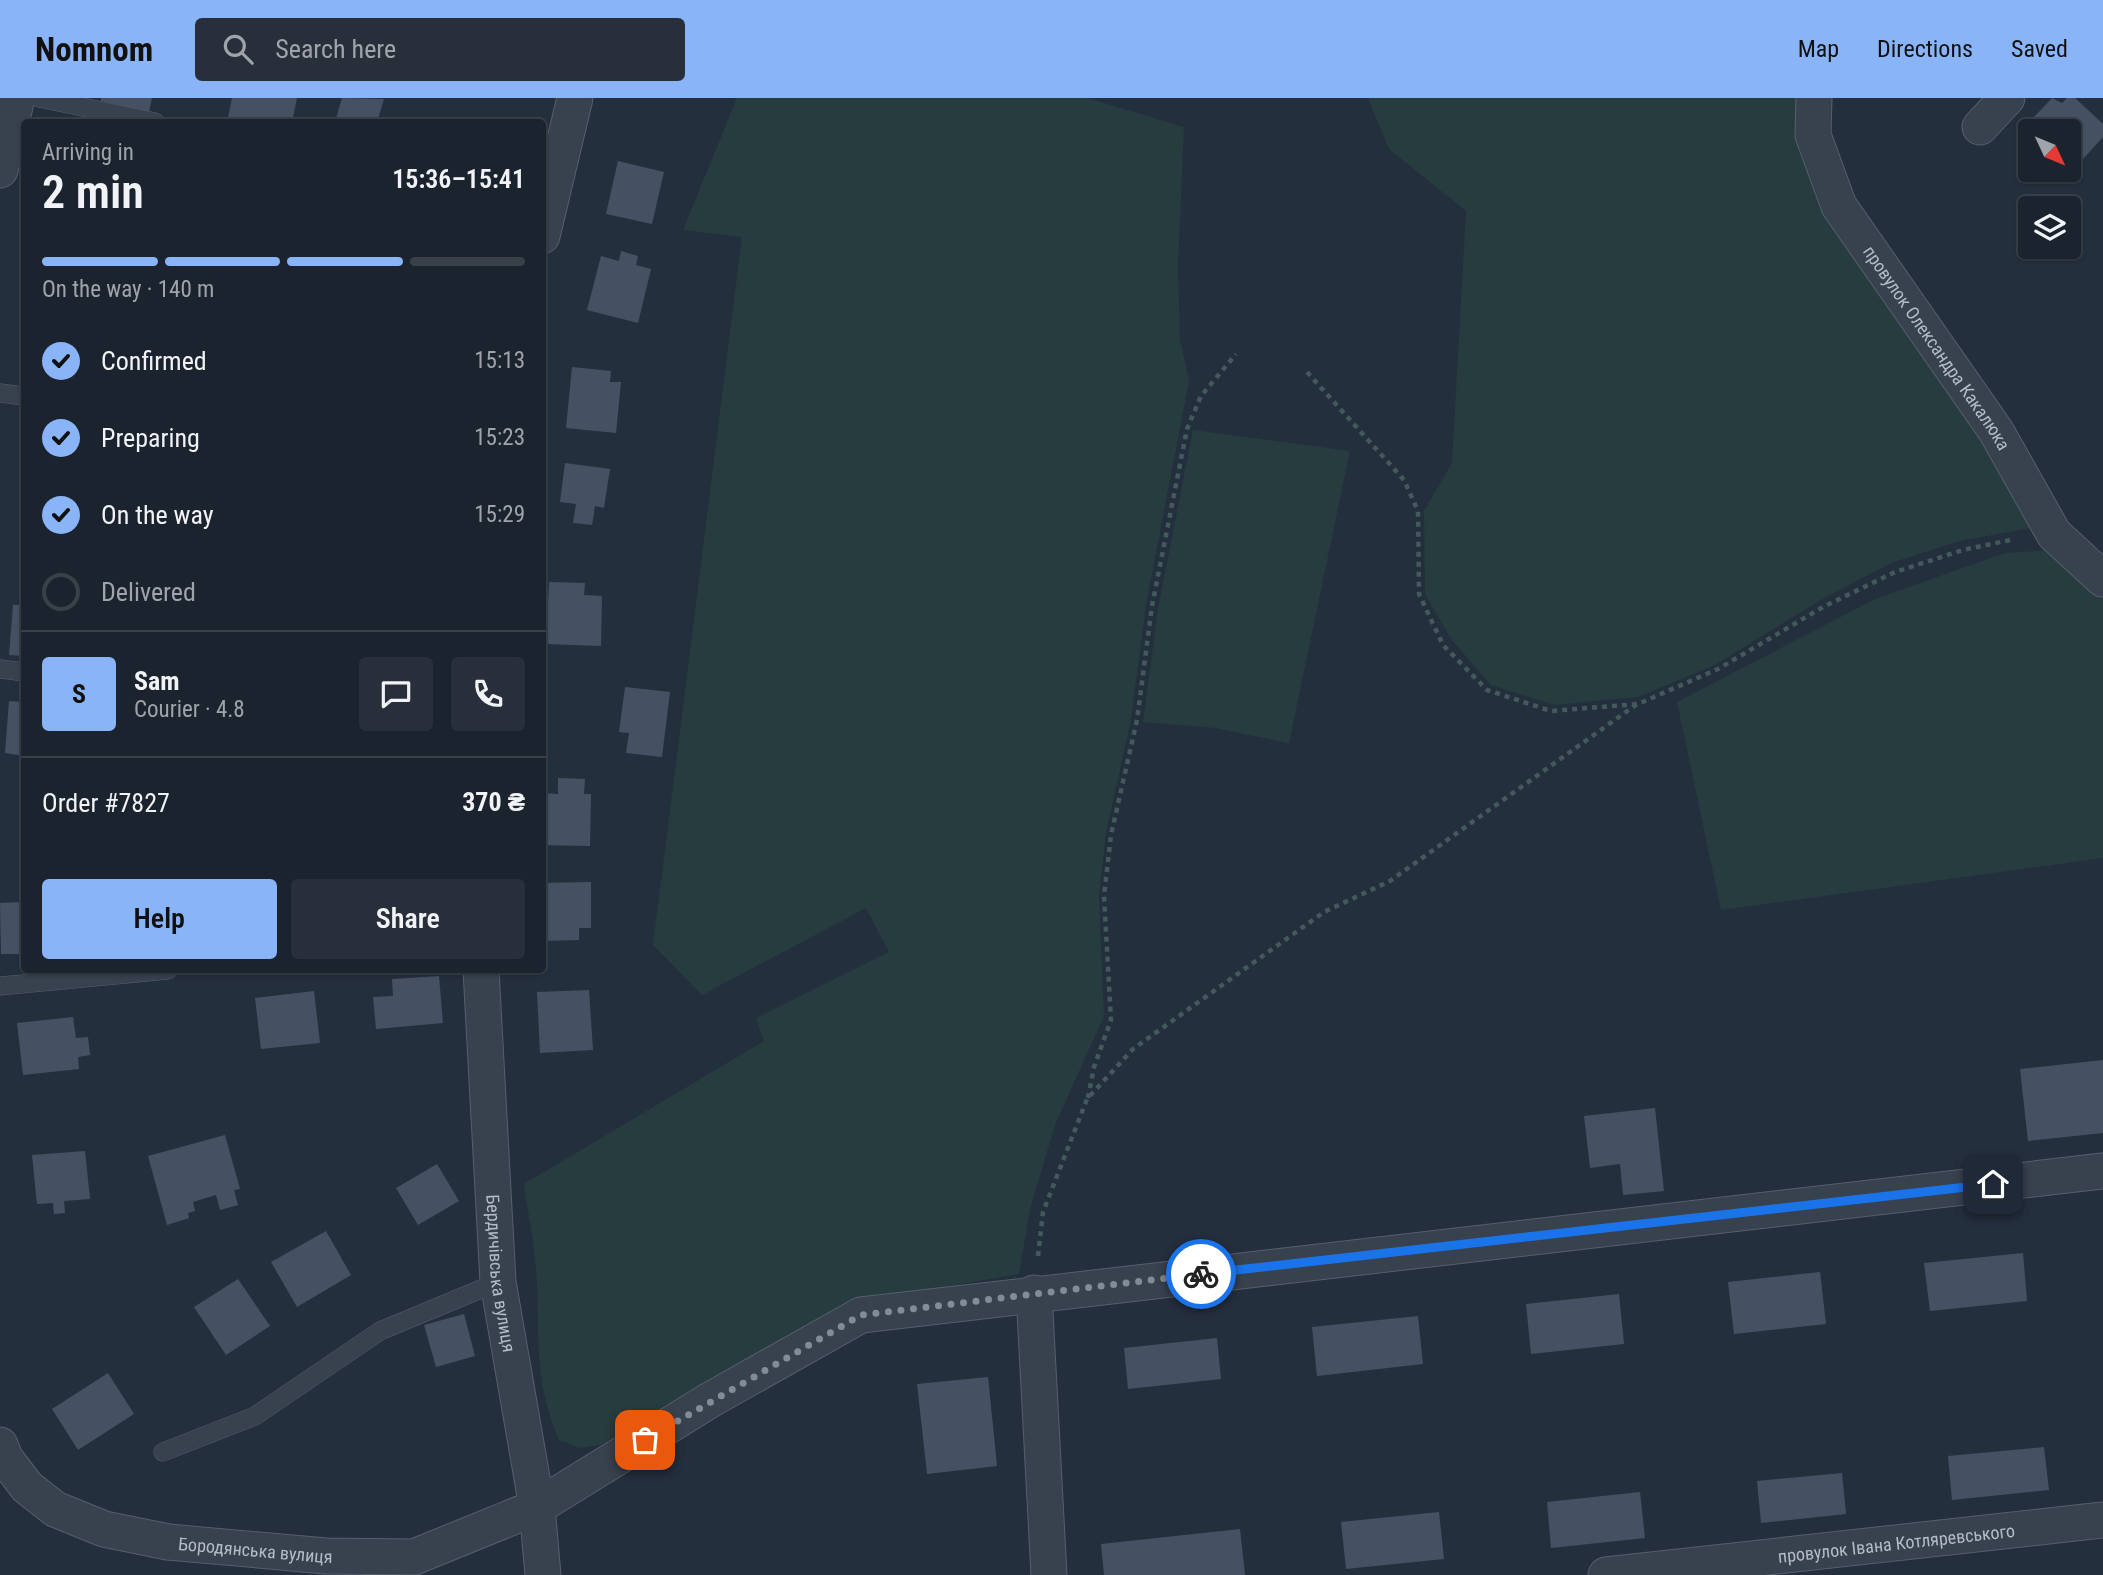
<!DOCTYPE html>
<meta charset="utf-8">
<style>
body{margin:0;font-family:"Roboto Condensed",sans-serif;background:#282f3a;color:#f1f3f6;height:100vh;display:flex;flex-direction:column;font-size:26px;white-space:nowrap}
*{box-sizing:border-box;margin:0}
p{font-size:23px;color:#a0a4aa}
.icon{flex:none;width:38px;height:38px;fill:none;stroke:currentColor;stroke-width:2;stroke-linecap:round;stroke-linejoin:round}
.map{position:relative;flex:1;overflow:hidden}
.panel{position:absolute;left:21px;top:21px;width:525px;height:854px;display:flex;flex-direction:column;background:#1b232e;border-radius:7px;box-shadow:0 2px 5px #0004,0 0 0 2px #39404a}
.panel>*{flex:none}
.needle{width:46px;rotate:134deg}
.fabs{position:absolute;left:2018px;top:21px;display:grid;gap:14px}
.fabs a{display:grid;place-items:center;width:63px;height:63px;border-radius:7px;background:#1b232e;box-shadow:0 2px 5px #0004,0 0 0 2px #39404a;font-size:35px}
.pin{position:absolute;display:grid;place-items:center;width:60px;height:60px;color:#fff;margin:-30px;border-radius:14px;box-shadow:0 4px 10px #0006}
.courier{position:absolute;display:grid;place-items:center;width:70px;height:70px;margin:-35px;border:5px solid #1a73e8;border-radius:50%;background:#fff;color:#222;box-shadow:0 2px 9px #0007}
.summary em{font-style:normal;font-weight:600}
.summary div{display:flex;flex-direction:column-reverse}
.summary{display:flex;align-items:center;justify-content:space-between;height:119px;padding:0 21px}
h1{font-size:46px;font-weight:600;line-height:52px}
.bar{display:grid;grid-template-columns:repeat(4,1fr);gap:10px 7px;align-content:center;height:84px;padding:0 21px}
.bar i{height:9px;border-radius:5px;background:#39404a}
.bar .current{background:#8ab4f8}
.bar p{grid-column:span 4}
.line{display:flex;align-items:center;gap:18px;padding:0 21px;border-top:2px solid #39404a}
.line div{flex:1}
.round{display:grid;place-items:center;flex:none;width:74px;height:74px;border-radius:7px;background:#282f3a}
ol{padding:0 21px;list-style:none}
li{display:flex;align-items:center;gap:21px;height:77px}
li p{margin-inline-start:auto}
li .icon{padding:7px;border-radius:50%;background:#8ab4f8;color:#111;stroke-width:4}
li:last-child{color:#a0a4aa}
li i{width:38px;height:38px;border:4px solid #39404a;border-radius:50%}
.button{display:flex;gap:14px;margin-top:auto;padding:14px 21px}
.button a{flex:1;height:80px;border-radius:7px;background:#8ab4f8;color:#111;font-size:28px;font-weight:600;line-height:80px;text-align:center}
.button a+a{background:#282f3a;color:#f1f3f6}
header{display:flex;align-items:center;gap:42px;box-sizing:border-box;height:98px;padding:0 35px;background:#8ab4f8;color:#111}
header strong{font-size:33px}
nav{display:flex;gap:38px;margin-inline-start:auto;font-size:24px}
.search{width:490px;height:63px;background:#282f3a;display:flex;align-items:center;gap:18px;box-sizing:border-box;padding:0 24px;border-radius:7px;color:#a0a4aa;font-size:26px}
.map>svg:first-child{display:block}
.green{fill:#263c3f}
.building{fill:#455162}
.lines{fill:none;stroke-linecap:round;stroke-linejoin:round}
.lane-casing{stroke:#565f6c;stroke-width:19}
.street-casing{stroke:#565f6c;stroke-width:37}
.path{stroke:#44595c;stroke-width:4.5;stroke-dasharray:5 5;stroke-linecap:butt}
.lane{stroke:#38414e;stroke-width:18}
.street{stroke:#38414e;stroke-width:35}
.done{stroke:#828b98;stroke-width:7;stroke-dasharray:0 12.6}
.route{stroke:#1a73e8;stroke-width:9}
.labels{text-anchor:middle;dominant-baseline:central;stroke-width:5;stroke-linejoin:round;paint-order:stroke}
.street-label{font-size:18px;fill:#b4bcc9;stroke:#1d2633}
</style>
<header>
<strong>Nomnom</strong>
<div class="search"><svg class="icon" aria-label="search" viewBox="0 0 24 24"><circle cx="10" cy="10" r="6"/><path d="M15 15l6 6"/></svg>Search here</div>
<nav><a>Map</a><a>Directions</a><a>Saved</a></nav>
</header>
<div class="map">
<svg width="2103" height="1477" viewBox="0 0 2103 1477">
<rect width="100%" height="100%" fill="#242f3e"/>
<g class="green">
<path d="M737,0H1087L1184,29L1178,169L1180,241L1189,283L1146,507L1131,621L1106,735L1099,799L1104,918L1055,1027L1030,1111L1019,1176L853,1204L600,1347L580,1350L559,1342C530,1274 542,1230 535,1161C533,1136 527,1111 524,1086L764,943L756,920L889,854L866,810L702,897L653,847L742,139L683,132Z"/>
<path d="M1368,0H1800V8L1985,338L2031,430L1960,443L1891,465L1819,503L1715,567L1638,599L1554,607L1491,587L1451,541L1425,496L1424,413L1452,365L1466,113L1389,51Z"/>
<path d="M1193,332L1350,353L1289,645L1215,630L1143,624L1158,510Z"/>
<path d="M2052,452L2103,496V760L1721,812L1677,604L1875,501L2005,455Z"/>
</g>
<g class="building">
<path d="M101,0H152L149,14L101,3Z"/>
<path d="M232,0H297L292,24H227Z"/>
<path d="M342,0L384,1L377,24H335Z"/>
<path d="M2052,0L2062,5L2067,0H2075L2103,26V39L2065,81L2056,72H2068V33H2030V48L2018,36Z"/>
<path d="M618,63L664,74L652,126L606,116Z"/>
<path d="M621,153L638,158L636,167L651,171L638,225L587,212L601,158L619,163Z"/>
<path d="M572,269L611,273L610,284H621L616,335L566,330Z"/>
<path d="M565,365L610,371L604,410L595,408L592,427L573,425L576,406L560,404Z"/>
<path d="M549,484L585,485L584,497L602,498L601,548L546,546Z"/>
<path d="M13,507H24V558L9,557Z"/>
<path d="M625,589L670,594L662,659L626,655L629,635L619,634Z"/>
<path d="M9,603L24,604V658L5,655Z"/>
<path d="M558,680L585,681L584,696H591L590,748L542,747V695L558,696Z"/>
<path d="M591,784V830H579V842L542,843V785Z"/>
<path d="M24,804V856H1L0,805Z"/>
<path d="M439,878L443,925L376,931L373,899L393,898L392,881Z"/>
<path d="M589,892L593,952L540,955L537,894Z"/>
<path d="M314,893L320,945L261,951L255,900Z"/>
<path d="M73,919L76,940L88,939L90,957L78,959L79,971L23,977L17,925Z"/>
<path d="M2103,962V1035L2028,1043L2020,971Z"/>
<path d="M1655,1010L1664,1093L1623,1097L1620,1066L1590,1070L1584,1018Z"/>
<path d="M225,1037L240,1091L234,1092L238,1107L220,1112L216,1097L193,1104L195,1113L188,1115L189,1120L167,1127L148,1058Z"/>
<path d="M85,1053L90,1101L64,1103L65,1115L54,1116L53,1105L37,1106L32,1057Z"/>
<path d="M437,1066L459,1103L418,1127L396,1090Z"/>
<path d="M326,1133L351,1177L297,1209L271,1164Z"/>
<path d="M2023,1155L2027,1203L1930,1213L1924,1165Z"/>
<path d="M1820,1174L1826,1226L1734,1236L1728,1184Z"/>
<path d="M238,1181L270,1228L226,1257L194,1209Z"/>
<path d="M1619,1196L1624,1246L1531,1256L1526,1206Z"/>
<path d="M464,1216L475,1258L436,1269L424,1227Z"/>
<path d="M1418,1218L1423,1266L1317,1278L1312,1229Z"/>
<path d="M1217,1240L1221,1281L1128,1291L1124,1250Z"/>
<path d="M108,1275L134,1316L78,1352L52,1311Z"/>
<path d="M988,1279L997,1368L927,1376L917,1286Z"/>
<path d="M2044,1349L2049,1392L1952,1402L1948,1358Z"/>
<path d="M1842,1375L1846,1416L1761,1425L1757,1383Z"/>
<path d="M1640,1394L1645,1440L1551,1450L1547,1404Z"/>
<path d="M1439,1414L1444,1461L1346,1471L1341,1424Z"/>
<path d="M1240,1431L1245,1477H1104L1101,1446Z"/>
</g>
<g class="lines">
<defs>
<g id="lane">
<path d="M39,0L155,24"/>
<path d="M0,295L24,298"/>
<path d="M0,571L24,574"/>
<path d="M0,888L168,872"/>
<path d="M163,1354L255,1318L380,1233L498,1184"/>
</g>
<g id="street">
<path id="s1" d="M1814,0L1813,37L1839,108L1996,333L2054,436L2103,481"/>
<path d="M1980,29L2007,0"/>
<path d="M0,72L17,0"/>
<path d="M542,138L575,0"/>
<path id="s2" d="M481,872L498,1184L537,1409L543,1477"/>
<path d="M1034,1195L1049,1477"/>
<path id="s3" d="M0,1347L5,1360L27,1389L55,1411L104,1431L168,1444L326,1458L414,1459L537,1409L710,1302L861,1217L2103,1073"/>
<path id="s4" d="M1606,1477L2103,1422"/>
</g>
</defs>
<use href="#lane" class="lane-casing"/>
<use href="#street" class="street-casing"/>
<g class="path">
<path d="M1307,274L1404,382L1418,413L1419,496L1443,547L1487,592L1551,613L1638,606L1718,571L1823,509L1895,474L1963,452L2015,441"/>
<path d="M1088,1000L1094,969L1111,922L1104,798L1111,737L1137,622L1152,508L1187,331L1201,298L1236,256"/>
<path d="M1038,1158L1043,1114L1087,1001L1133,951L1324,814L1390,783L1637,606"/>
</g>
<use href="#lane" class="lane"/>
<use href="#street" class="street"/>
</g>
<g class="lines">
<path class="done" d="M645,1342L861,1217L1201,1176"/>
<path class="route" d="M1201,1176L1993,1086"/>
</g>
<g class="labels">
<g class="street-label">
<text stroke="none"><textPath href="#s1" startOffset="285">провулок Олександра Какалюка</textPath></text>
<text stroke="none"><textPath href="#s2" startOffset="304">Бердичівська вулиця</textPath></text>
<text stroke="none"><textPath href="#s4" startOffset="292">провулок Івана Котляревського</textPath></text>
<text stroke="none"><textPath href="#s3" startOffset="292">Бородянська вулиця</textPath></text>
</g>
</g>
</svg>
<div class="fabs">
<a><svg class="needle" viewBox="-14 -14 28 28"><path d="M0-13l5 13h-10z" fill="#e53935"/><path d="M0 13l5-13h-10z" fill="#a0a4aa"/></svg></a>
<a><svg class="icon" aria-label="layers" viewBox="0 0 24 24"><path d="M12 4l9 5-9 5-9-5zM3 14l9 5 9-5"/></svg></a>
</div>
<div class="pin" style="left:645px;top:1342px;background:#ea580c"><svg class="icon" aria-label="bag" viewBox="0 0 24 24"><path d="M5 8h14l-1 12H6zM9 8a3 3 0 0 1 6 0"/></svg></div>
<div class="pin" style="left:1993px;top:1086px;background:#1f2937"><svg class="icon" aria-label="home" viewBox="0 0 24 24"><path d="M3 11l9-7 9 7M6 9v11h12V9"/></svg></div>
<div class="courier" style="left:1201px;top:1176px"><svg class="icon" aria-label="bike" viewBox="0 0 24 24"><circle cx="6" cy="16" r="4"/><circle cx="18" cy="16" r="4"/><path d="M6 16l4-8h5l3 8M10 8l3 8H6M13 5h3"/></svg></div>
<section class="panel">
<div class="summary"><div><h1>2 min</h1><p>Arriving in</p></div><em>15:36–15:41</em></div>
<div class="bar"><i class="current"></i><i class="current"></i><i class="current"></i><i></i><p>On the way · 140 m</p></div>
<ol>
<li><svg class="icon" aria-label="check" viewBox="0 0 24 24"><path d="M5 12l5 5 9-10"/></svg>Confirmed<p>15:13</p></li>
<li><svg class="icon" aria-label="check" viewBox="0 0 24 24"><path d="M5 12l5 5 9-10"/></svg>Preparing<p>15:23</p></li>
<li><svg class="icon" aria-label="check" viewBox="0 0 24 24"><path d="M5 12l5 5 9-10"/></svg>On the way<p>15:29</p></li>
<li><i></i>Delivered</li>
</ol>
<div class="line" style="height:126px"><b class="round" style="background:#8ab4f8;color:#111">S</b><div><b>Sam</b><p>Courier · 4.8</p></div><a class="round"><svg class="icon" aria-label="chat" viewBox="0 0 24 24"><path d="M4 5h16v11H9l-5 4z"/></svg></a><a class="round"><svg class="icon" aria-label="phone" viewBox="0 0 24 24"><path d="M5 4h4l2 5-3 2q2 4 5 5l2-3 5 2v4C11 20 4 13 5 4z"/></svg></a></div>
<div class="line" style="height:91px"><div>Order #7827</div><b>370 ₴</b></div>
<div class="button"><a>Help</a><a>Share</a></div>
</section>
</div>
